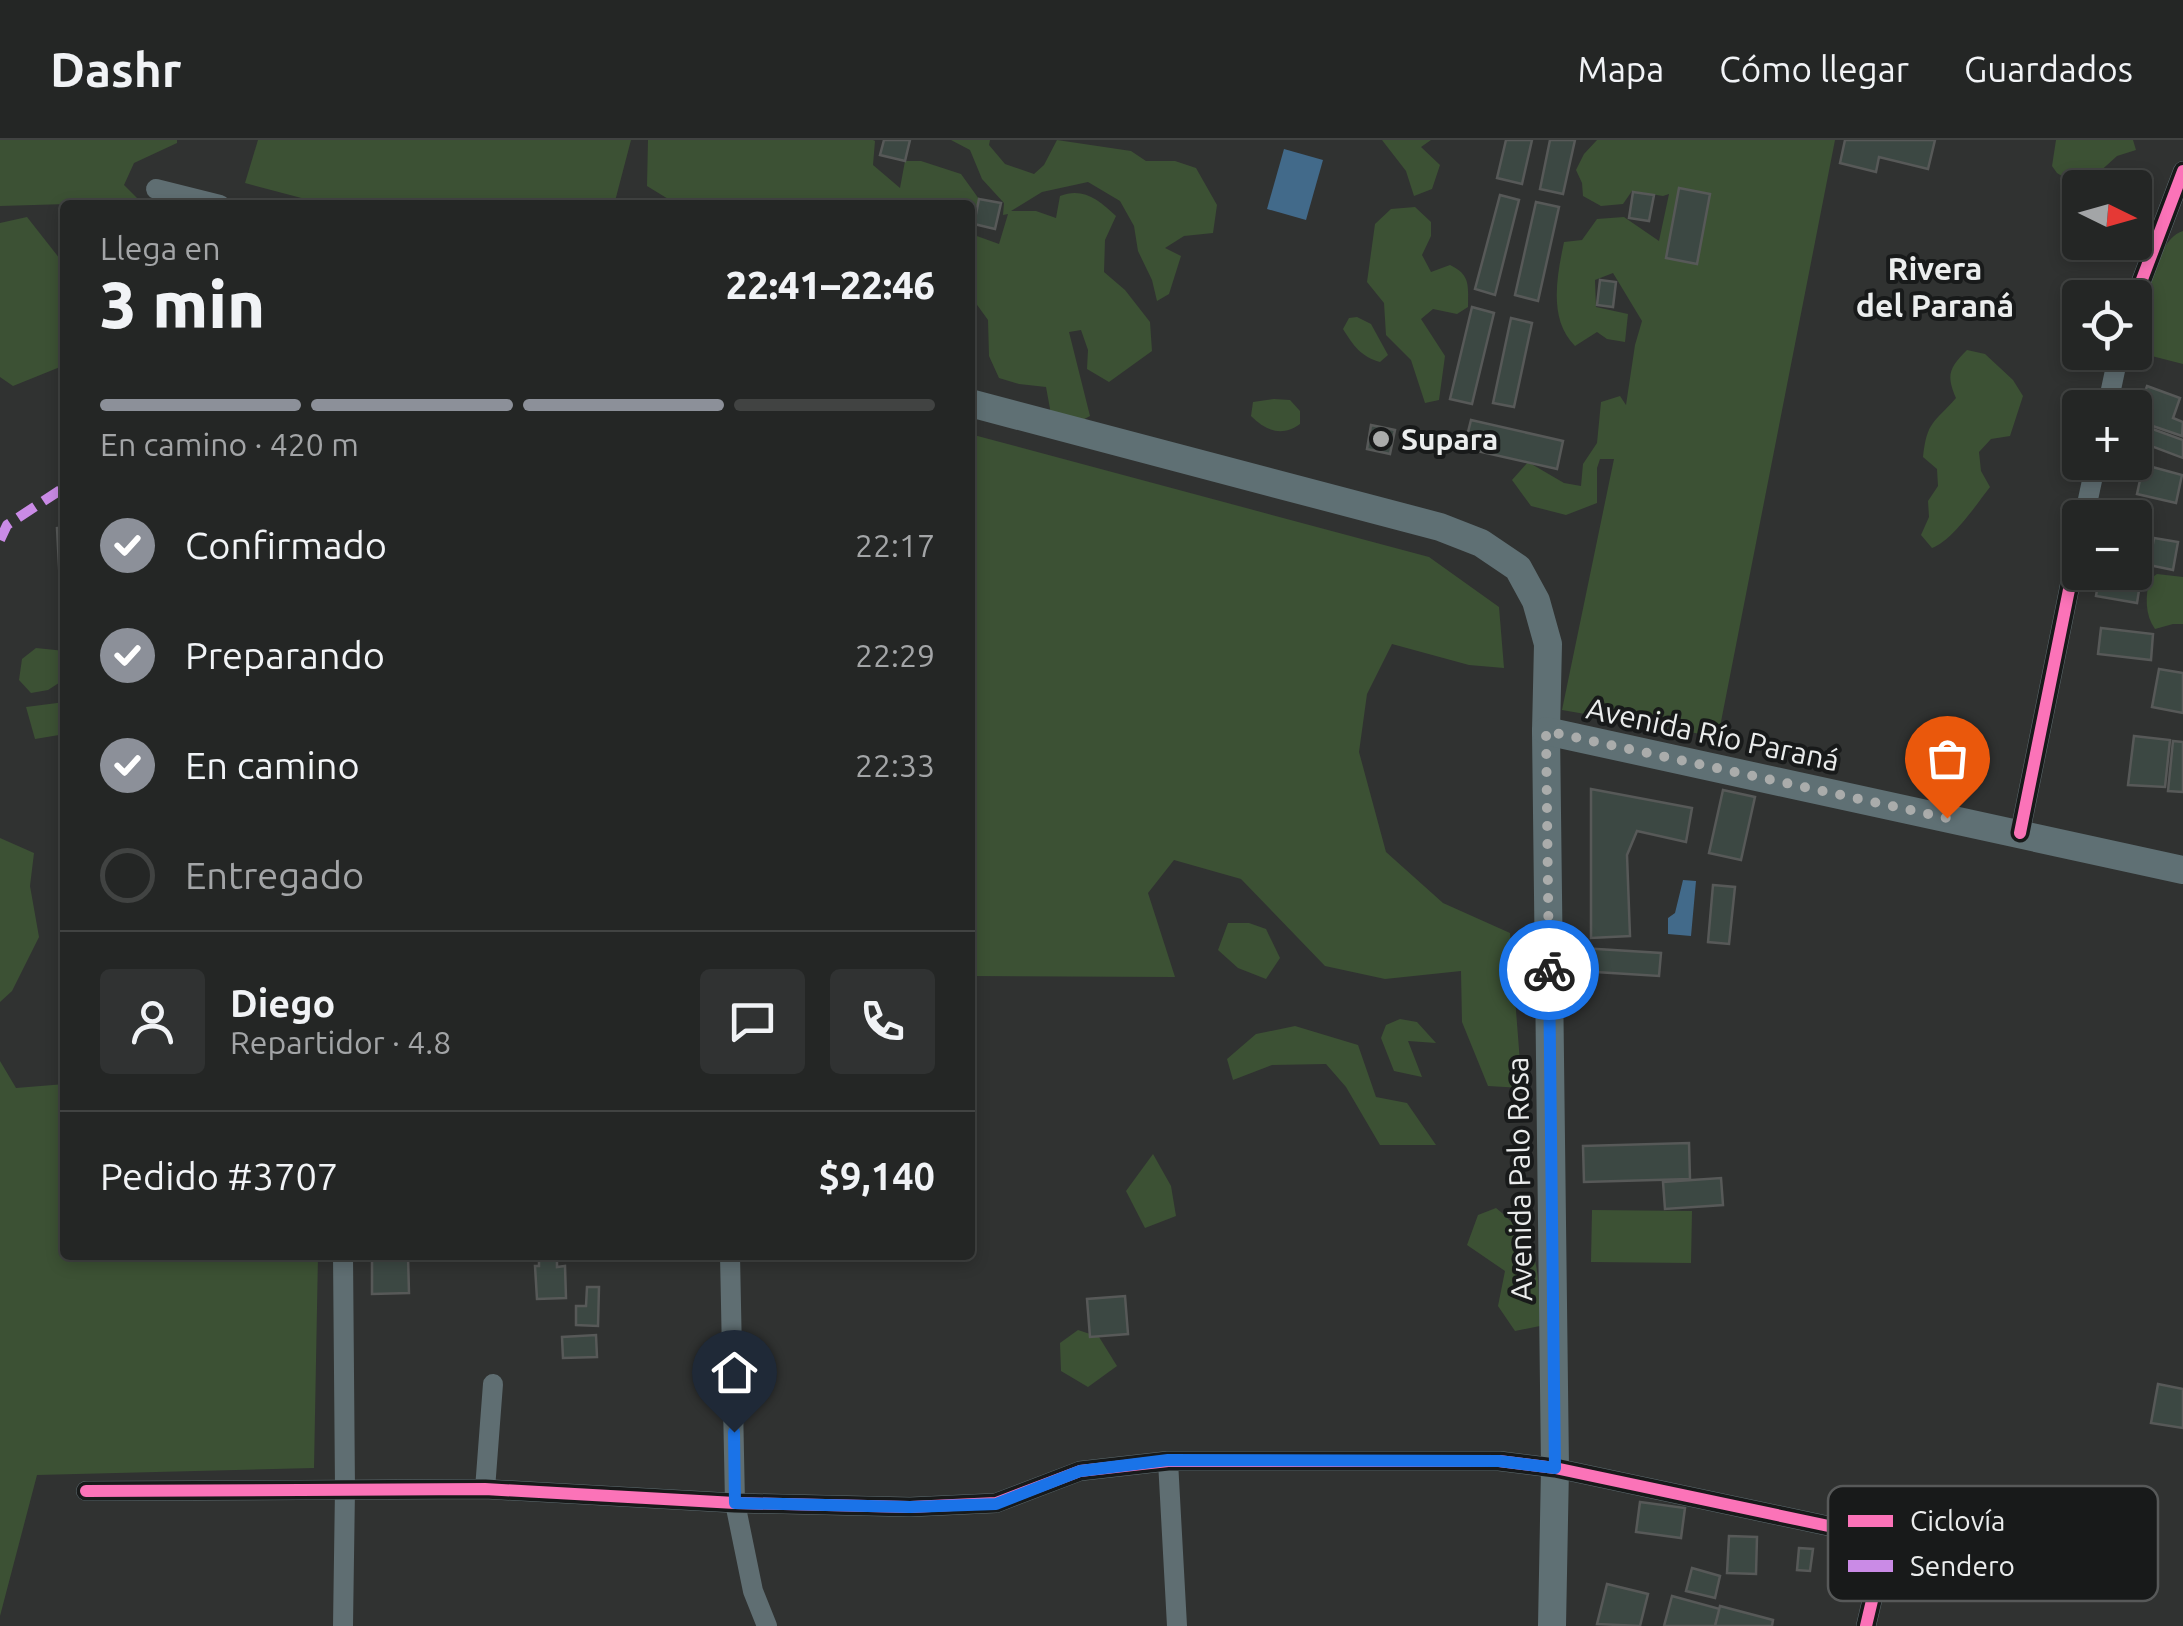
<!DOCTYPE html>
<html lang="es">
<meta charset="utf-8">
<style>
body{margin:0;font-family:Ubuntu,sans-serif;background:#303232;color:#f1f3f6;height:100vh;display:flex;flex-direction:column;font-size:38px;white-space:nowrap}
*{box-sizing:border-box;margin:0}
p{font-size:32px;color:#a3a5a7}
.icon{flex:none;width:55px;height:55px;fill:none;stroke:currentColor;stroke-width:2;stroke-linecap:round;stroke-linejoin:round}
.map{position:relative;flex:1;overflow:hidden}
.panel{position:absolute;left:60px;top:60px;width:915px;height:1060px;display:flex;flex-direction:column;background:#242625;border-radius:10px;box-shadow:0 5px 15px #0003,0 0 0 2px #414342}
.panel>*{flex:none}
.needle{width:65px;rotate:95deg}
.controls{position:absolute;left:2062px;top:30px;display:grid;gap:20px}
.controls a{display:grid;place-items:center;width:90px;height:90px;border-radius:10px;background:#242625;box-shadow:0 5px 15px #0003,0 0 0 2px #414342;font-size:50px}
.pin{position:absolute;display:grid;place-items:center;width:85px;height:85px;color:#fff;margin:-102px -42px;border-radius:50% 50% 50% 0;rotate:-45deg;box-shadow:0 0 10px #0007}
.pin .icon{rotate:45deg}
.courier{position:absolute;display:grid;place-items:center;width:100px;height:100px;margin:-50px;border:8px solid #1a73e8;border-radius:50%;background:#fff;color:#222;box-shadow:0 2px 12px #0007}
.summary em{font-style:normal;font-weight:800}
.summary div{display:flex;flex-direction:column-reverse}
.summary{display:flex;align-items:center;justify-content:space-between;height:170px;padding:0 40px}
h1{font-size:65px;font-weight:800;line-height:75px}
.bar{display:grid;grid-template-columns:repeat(4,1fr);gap:15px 10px;align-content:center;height:120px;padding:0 40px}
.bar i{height:12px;border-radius:8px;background:#414342}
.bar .current{background:#8c9099}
.bar p{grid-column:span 4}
.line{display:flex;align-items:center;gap:25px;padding:0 40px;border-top:2px solid #414342}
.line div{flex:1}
.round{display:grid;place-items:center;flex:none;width:105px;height:105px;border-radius:10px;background:#303232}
ol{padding:0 40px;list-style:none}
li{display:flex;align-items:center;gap:30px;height:110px}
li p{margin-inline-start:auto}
li .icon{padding:10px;border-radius:50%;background:#8c9099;color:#fff;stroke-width:4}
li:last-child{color:#a3a5a7}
li i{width:55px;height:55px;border:5px solid #414342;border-radius:50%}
header{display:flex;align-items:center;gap:60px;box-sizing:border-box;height:140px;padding:0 50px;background:#242625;border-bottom:2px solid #414342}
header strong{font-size:48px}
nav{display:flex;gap:55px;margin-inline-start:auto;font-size:35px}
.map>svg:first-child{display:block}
.green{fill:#3c5134}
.water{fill:#426a8a}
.building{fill:#3c4843;stroke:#575958;stroke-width:2.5}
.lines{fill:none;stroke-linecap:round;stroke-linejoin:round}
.street{stroke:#5f6e72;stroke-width:20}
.secondary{stroke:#5f7074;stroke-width:28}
.quiet{stroke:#ca8be6;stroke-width:10;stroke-dasharray:20 10;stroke-linecap:butt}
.cycleway-casing{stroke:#181a1a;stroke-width:19}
.cycleway{stroke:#fb73b8;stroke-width:12}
.done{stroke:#aaacab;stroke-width:10;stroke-dasharray:0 18}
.route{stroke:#1a73e8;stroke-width:12}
.poi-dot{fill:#aaacab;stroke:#181a1a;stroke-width:4}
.labels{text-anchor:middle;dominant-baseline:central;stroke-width:8;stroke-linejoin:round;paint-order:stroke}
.poi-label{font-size:30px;font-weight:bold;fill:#ebeded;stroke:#181a1a;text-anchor:start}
.street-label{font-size:30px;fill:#ebeded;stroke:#181a1a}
.neighbourhood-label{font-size:32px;font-weight:bold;fill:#ebeded;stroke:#181a1a}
.key{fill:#181a1a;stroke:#575959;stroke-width:2.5}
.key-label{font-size:28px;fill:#ebeded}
</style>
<header>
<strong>Dashr</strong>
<nav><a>Mapa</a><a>Cómo llegar</a><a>Guardados</a></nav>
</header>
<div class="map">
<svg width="2183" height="1486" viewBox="0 0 2183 1486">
<rect width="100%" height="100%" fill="#303231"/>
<g class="green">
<path d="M0,0H177V3L134,23L124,45L144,65L67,64L0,66Z"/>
<path d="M258,0H631L614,65H328L245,43Z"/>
<path d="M648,0H873L875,1L873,25L900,48L905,21H921L961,34L979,59L974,95L999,104L1008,74L1003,75L1004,63L982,39L970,10L951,0H990L989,5L1005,24L1034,34L1044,25L1057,0L1131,11L1146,21H1175L1196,28L1217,65L1213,93L1184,96L1165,108L1181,116L1169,154L1157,161L1152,140L1138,111L1134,86L1120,61L1088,42L1042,52L1011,71H1036L1056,78L1060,56C1083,47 1099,60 1116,76L1105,100L1104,132L1125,150L1150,182L1152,211L1109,242L1087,229L1088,210L1081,190L1069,192L1090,276L1066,289L1053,285L1046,247L1019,244L999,238L989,216L988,180L975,162L970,164V65H678L647,46Z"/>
<path d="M1382,0H1431L1421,7L1440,25L1432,49L1414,56L1406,31Z"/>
<path d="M1597,0H1835L1718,597L1562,570L1614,319H1600L1597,328V363L1566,375L1531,366L1512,340L1528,322L1564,343L1581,346L1583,324L1597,303L1601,262L1620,256L1626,265L1635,205L1642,181L1613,133L1595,140L1596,167L1628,174L1625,202L1607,199L1597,192L1575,206C1548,179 1557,136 1564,102L1582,100L1597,79L1624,77L1659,101L1669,54L1663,56L1632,51L1623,64L1601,66L1583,56L1582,43L1576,30L1584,14Z"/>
<path d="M2056,0H2133L2136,10L2117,16L2096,35L2065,38L2057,33L2052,26Z"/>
<path d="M1415,67L1431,82V96L1422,115L1431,132L1450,125C1471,135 1468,146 1468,167L1457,174L1433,169L1421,179L1445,216L1439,260L1425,263L1411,220L1386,195L1384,163L1367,142L1375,84L1391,69Z"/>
<path d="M27,77L60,119L65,147V225L13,246L0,237V83Z"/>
<path d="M2183,91V224L2136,212C2137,198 2137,185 2139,172C2144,151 2161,96 2183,91Z"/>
<path d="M1357,177L1371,184L1388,215L1380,222C1361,217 1353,205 1343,189L1349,178Z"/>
<path d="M1967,210L1985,214L2013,240L2023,256L2010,296L1991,299L1979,312L1981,331L1990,347C1976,365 1952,401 1932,408L1921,395L1929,377L1928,361L1938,346L1937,329L1923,317C1927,281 1934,283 1956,258C1946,235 1949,228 1967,210Z"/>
<path d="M1274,259L1290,260L1300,271V284C1282,297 1266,291 1251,276L1253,262Z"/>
<path d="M970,294L1429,417L1499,467L1504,528L1469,525L1392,504L1367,554L1359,612L1386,712L1443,763L1510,793L1522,948L1488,946L1462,882L1461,831L1385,839L1325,826L1241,739L1174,720L1148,753L1175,837L970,836Z"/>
<path d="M2157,434L2183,437V484H2173L2155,489C2145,475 2145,456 2150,439Z"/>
<path d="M36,508L65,511V539L48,550L31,553L19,540L22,519Z"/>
<path d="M65,562V594L35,599L26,567Z"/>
<path d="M0,698L34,713L30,746L39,797L12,851L0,862Z"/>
<path d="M1228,783H1249L1266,789L1280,818L1266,839L1238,828L1218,810Z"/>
<path d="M1400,879L1417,882L1436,903L1408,901L1422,937L1394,931L1381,898L1386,885Z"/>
<path d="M1295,886L1358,905L1376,957L1407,963L1436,1005H1380L1346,947L1326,924L1272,925L1233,940L1227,919L1256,894Z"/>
<path d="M0,921L16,948L65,944V1115H318L314,1328L37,1335L0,1476Z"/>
<path d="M1153,1014L1171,1046L1176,1076L1145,1088L1126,1051Z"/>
<path d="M1496,1068C1544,1107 1537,1129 1540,1186L1515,1191L1498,1166L1505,1131L1467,1105L1478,1075Z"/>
<path d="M1592,1070L1692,1071L1691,1123L1591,1122Z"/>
<path d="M1078,1190L1099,1197L1117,1226L1088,1247L1061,1231L1060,1203Z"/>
</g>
<g class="water">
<path d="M1284,9L1323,20L1306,80L1267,69Z"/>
<path d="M1683,740L1696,741L1691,796L1668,794V778L1675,773Z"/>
</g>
<g class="building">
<path d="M884,0H910L905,21L880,15Z"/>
<path d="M1506,0H1532L1522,44L1497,38Z"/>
<path d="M1550,0H1575L1563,54L1540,49Z"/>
<path d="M1845,0H1935L1928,29L1879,17L1876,32L1840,23Z"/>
<path d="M1679,48L1710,54L1697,124L1666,118Z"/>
<path d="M1633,52L1654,55L1649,81L1629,78Z"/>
<path d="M1500,55L1519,60L1495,155L1475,149Z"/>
<path d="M979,59L1001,63L995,89L974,84Z"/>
<path d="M1536,62L1559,67L1538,161L1515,155Z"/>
<path d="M1600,140L1616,142L1613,167L1597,165Z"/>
<path d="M1472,167L1494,173L1472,264L1450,259Z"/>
<path d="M1511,178L1532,183L1514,267L1493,263Z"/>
<path d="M2147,246L2180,258L2173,278L2183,282L2182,296L2135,280Z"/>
<path d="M1471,280L1563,301L1557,329L1464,308Z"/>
<path d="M2136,283L2183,300V318L2135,300Z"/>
<path d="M1371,285L1395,290L1390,314L1367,309Z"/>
<path d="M2145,325L2182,335L2176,363L2137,354L2142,331H2144Z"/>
<path d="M65,387V521H64L57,388Z"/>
<path d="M2154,398L2178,402L2173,430L2149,425Z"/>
<path d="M2135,430L2142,431L2137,463L2096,456L2099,438L2117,441L2118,432H2135Z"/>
<path d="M2101,488L2153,494L2151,520L2098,514Z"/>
<path d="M2159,529L2183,533V573L2152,567Z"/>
<path d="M2134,596L2170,600L2165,647L2128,645Z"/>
<path d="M2173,601L2183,602V652L2168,651Z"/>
<path d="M1591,649L1692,668L1686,702L1637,691L1627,715L1630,796L1591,798Z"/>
<path d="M1723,650L1755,657L1741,720L1709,713Z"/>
<path d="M1713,745L1735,747L1729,804L1708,802Z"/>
<path d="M1581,808L1661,813L1659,836L1580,831Z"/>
<path d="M1689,1003L1690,1039L1584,1042L1583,1006Z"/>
<path d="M1721,1038L1723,1065L1665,1069L1663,1042Z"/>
<path d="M372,1115H408L409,1153L372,1154Z"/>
<path d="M557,1118V1127L565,1126L566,1158L537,1159L535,1126H539V1119Z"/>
<path d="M587,1147H599L598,1186L576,1185V1166H586Z"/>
<path d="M1125,1156L1128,1194L1090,1197L1087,1159Z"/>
<path d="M596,1195L597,1217L563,1218L562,1197Z"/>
<path d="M2158,1244L2183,1249V1288L2151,1283Z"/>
<path d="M1640,1362L1685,1368L1681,1398L1636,1392Z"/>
<path d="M1729,1396L1757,1397L1756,1434L1727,1433Z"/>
<path d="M1799,1408L1813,1409L1810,1431L1797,1430Z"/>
<path d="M1692,1428L1720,1436L1715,1458L1686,1451Z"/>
<path d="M1607,1444L1648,1454L1640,1486L1597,1484Z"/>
<path d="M1672,1456L1720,1469L1715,1486H1664Z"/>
<path d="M1720,1466L1773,1480L1772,1486H1715Z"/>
</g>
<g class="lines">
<g class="street">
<path d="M156,49L220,65"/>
<path d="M2135,158L2183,31"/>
<path d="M2107,268L2119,212"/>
<path d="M2084,378L2096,322"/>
<path d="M2020,693L2080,395"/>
<path d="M730,1115L735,1363L753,1451L767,1486"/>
<path d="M1168,1321L1177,1486"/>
<path d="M485,1349L493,1244"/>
<path d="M86,1351L485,1349L735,1363L910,1367L996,1363L1080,1331L1168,1321H1499L1555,1328L1871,1395L1883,1414L1866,1486"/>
<path d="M343,1486L345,1349L343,1115"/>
</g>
<g class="secondary">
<path d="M970,263L1440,387L1481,403L1518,428L1536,461L1548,504L1546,591L1555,1328L1552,1486"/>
<path d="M1546,591L2183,730"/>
</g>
<path class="quiet" d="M0,400L7,385L65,347"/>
<defs>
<g id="cycleway">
<path d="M2135,158L2183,31"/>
<path d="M2020,693L2080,395"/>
<path d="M86,1351L485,1349L735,1363L910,1367L996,1363L1080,1331L1168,1321H1499L1555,1328L1871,1395L1883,1414L1866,1486"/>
</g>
</defs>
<use href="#cycleway" class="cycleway-casing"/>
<use href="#cycleway" class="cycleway"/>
</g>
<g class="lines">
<path class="done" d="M1549,830L1546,591L1947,678"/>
<path class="route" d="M734,1292L735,1363L910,1367L996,1364L1080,1331L1168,1320L1499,1321L1555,1328L1549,830"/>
</g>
<circle class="poi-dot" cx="1381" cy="299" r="10"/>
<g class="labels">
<g class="poi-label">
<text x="1401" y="299">Supara</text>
</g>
<g class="street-label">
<text transform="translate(1713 594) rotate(12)">Avenida Río Paraná</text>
<text transform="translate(1519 1039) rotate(-91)">Avenida Palo Rosa</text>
</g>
<g class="neighbourhood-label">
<text x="1935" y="128">Rivera<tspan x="1935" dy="37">del Paraná</tspan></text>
</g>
</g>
<rect x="1828" y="1346" width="330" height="115" rx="15" class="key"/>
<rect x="1848" y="1375" width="45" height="12" fill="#fb73b8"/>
<rect x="1848" y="1420" width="45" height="12" fill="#ca8be6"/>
<g class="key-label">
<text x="1910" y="1391">Ciclovía</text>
<text x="1910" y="1436">Sendero</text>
</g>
</svg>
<div class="controls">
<a><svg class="needle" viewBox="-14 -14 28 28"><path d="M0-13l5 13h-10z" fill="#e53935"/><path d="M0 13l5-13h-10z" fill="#a3a5a7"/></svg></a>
<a><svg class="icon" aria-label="locate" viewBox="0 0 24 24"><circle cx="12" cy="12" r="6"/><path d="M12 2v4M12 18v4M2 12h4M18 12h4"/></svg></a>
<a>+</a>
<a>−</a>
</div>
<div class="pin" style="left:1947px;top:678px;background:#ea580c"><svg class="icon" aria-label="bag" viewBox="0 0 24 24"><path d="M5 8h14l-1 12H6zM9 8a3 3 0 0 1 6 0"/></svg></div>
<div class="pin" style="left:734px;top:1292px;background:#1f2937"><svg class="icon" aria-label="home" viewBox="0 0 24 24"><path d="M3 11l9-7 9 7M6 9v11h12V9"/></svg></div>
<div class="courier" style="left:1549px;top:830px"><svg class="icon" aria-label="bike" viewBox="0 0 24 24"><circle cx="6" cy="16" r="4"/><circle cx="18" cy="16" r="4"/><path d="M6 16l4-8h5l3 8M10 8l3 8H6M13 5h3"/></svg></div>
<section class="panel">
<div class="summary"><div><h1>3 min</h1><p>Llega en</p></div><em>22:41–22:46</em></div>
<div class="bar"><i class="current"></i><i class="current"></i><i class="current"></i><i></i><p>En camino · 420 m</p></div>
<ol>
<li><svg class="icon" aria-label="check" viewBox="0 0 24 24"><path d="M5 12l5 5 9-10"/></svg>Confirmado<p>22:17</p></li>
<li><svg class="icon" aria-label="check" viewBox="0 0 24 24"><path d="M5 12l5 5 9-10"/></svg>Preparando<p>22:29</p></li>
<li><svg class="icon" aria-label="check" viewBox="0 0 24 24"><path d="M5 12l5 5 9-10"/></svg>En camino<p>22:33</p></li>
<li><i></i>Entregado</li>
</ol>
<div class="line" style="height:180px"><a class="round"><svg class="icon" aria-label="person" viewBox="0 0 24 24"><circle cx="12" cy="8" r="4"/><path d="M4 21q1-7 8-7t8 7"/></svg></a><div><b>Diego</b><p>Repartidor · 4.8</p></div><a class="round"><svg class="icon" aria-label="chat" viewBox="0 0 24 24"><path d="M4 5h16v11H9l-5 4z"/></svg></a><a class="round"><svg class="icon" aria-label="phone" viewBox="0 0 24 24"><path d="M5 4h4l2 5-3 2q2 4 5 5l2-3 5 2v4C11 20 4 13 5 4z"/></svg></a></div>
<div class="line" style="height:130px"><div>Pedido #3707</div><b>$9,140</b></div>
</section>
</div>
